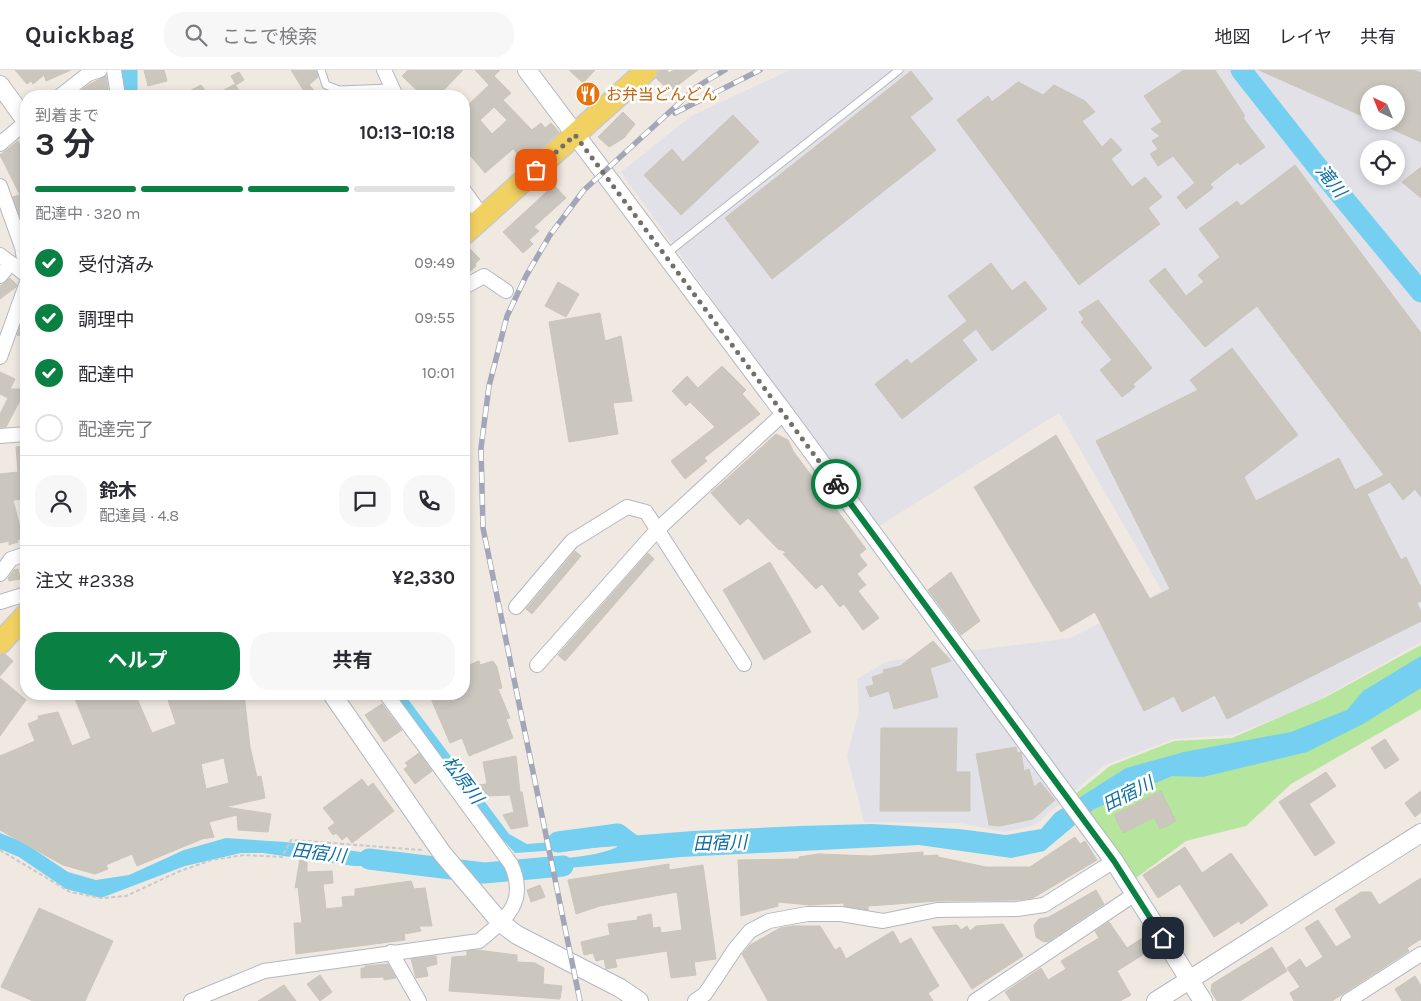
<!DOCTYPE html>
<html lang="ja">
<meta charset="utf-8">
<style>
body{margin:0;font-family:Karla,"Noto Sans JP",sans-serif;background:#f7f7f7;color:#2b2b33;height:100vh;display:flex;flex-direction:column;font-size:19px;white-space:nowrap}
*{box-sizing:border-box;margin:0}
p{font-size:16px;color:#7c7c81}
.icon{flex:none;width:28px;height:28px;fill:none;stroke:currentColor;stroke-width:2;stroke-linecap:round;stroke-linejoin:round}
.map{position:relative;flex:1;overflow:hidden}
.drawer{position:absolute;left:20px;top:20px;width:450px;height:610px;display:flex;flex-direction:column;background:#fff;border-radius:20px;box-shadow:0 2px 8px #0003}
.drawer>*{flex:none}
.needle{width:32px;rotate:317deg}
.fabs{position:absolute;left:1360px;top:15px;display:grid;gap:10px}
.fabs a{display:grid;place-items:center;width:45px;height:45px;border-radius:50%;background:#fff;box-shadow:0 2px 8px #0003;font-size:25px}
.pin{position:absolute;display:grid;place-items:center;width:42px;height:42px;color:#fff;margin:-21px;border-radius:10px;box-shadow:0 2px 8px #0006}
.courier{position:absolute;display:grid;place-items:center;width:50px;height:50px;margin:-25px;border:4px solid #0b8043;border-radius:50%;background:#fff;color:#222;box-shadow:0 1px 6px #0007}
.overview em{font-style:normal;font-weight:700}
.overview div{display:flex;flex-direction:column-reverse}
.overview{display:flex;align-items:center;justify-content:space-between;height:85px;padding:0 15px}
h1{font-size:32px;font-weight:700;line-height:38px}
.bar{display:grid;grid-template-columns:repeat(4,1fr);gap:8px 5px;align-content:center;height:60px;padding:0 15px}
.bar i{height:6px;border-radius:4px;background:#e1e1e2}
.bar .active{background:#0b8043}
.bar p{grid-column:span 4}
.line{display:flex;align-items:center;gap:12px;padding:0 15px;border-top:1px solid #e1e1e2}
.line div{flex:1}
.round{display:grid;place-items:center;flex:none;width:52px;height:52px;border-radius:20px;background:#f7f7f7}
ol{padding:0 15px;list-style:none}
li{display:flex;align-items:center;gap:15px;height:55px}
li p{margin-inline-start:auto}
li .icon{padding:5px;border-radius:50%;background:#0b8043;color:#fff;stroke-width:4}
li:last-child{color:#7c7c81}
li i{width:28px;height:28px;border:2px solid #e1e1e2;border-radius:50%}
.cta{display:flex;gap:10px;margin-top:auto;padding:10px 15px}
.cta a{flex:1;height:58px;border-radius:20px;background:#0b8043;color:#fff;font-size:20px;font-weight:700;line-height:58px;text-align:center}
.cta a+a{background:#f7f7f7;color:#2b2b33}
header{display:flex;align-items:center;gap:30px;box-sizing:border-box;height:70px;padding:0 25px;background:#fff;border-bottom:1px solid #e1e1e2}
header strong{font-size:24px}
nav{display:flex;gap:28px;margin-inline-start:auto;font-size:18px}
.search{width:350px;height:45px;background:#f7f7f7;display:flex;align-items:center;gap:12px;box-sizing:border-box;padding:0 18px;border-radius:20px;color:#7c7c81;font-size:19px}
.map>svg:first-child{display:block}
.industrial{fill:#e3e1e8;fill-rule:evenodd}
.green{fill:#b6e59e}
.water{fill:#75cff0}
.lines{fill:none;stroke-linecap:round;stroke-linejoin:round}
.river{stroke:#75cff0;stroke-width:21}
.building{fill:#cbc7bf;stroke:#cbc5ba;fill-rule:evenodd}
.service-casing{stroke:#b4b7c1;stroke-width:9}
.minor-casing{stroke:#b4b7c1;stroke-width:16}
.tertiary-casing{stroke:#b4b7c1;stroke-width:20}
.primary-casing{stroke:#c9c9c9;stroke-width:24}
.path{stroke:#c9c9c9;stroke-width:2;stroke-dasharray:4 2.5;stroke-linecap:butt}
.service{stroke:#fff;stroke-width:7}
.minor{stroke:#fff;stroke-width:14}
.tertiary{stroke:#fff;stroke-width:18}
.primary{stroke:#f2d163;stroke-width:21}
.rail-casing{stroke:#a3a6b8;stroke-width:5.5}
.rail{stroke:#fff;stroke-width:4;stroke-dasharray:11;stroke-linecap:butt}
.done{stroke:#726f6d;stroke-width:5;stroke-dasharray:0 9}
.route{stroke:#0b8043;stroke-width:6}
.labels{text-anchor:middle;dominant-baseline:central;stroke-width:5;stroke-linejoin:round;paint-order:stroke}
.food-label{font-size:16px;fill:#c56008;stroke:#fff;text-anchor:start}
.water-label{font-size:18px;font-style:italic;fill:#0d6fa3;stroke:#fff}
</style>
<header>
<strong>Quickbag</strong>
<div class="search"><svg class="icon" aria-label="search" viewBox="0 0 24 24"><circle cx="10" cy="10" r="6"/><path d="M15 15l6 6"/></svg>ここで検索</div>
<nav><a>地図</a><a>レイヤ</a><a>共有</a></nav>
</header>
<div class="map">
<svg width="1421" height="931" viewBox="0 0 1421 931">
<rect width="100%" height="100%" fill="#efe9e1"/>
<path class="industrial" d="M790,0H1421V572L1306,637L1233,665L1174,669L1105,695L1035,755L1005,762L960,753L864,752L847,685L859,641L857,609L888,591L1071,568L1162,521L1059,343L876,458L621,102L691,46ZM1369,24H1396V51H1369ZM1369,79H1396V106H1369Z"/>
<path class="green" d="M1421,575V639L1291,714L1246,756L1186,771L1136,808L1074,725L1110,696L1174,671L1232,668L1324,628Z"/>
<g class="water">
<path d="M1421,586V618L1363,654L1307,682L1203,707L1172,706L1094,739L1044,781L1011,788L919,775L681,787L538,801L517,791C547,788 592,790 619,776L515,783L493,759L392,624H404L509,764L527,774L693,761L800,756L872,754L959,759L1006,765L1041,759L1055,743L1126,698L1184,682L1291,662L1347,640L1363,621Z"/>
<path d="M0,763L23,772L68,802L96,810L129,805L184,780L226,768L285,772L399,787L397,796H354L263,783H241L185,796L101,828L66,819L19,787L0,779Z"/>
</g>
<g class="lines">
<g class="river">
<path d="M1241,0L1316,95L1421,222"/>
<path d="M127,26V0"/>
<path d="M558,772L618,764L639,780"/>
<path d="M369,789L484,803L563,796"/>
</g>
</g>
<g class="building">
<path d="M15,0H71L46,11L44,5L33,14L31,11L27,14Z"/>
<path d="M144,0H164L167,11L148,16Z"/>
<path d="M291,0H316L318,7L309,15L319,26H307Z"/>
<path d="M408,0H463L438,26H423L402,6Z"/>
<path d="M475,0H500L494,6L511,23L503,30L532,60L541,53L545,58L551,53L559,62L525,93L513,79L485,103L464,78V39L489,15ZM494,37L507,50L492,64L480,50Z"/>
<path d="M569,0H595L583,13Z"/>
<path d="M660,0H667L669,3L674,0H698L670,21L656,8Z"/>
<path d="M1184,0H1215L1245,46L1243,48L1265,77L1240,95L1238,92L1210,114L1213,118L1186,139L1177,127L1195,113L1173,86L1158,96L1150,84L1158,79L1152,71L1160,66L1151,59L1162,52L1144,26Z"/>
<path d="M1259,0H1413L1421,3V72L1374,51H1396V24H1369V49Z"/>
<path d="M911,1L933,29L910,47L936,80L772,209L725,148Z"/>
<path d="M239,2L244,10L236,15L231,6Z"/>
<path d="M106,6L109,26H74L90,14Z"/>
<path d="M1018,12L1043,25L1054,15L1085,31L1095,42L1082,51L1102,77L1111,68L1122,80L1111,89L1132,117L1145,107L1162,127L1148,138L1160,154L1079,215L957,50L988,26L992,32Z"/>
<path d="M591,13L599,23L584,35L576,26Z"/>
<path d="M235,14L242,26H213Z"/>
<path d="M201,15L209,26H180Z"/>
<path d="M623,42L635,54L624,68L609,77L598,67Z"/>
<path d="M733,45L759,72L681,145L644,105L672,79L683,92Z"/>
<path d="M18,71L26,90V147L21,149L13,127L20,125L0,85Z"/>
<path d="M1295,95L1421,263V427L1415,419L1403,430L1390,412L1367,424L1401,490L1406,487L1421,518V531L1417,533L1421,542V551L1227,649L1215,625L1182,642L1174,626L1144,641L1095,542L1061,562L974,417L1056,365L1150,529L1170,519L1096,371L1198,320L1190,310L1232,278L1298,365L1244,407L1256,431L1339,388L1355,420L1384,405L1257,236L1205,277L1149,211L1165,198L1186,226L1204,212L1198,205L1220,187L1199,159L1237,131L1241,136Z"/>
<path d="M1421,97V128L1402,112Z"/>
<path d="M554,115L566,128L534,157L539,161L529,170L533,174L523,183L503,162Z"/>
<path d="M468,177L480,189L475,194L476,196L464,207V181Z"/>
<path d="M991,193L1012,221L1025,211L1047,239L992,281L976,259L962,270L977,290L902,349L875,314L907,289L911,294L967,251L948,226Z"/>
<path d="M10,208L17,215L16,217L0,229V216Z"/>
<path d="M558,212L579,224L566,247L545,236Z"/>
<path d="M1098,230L1152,298L1133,314L1135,317L1122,327L1100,300L1112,290L1081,252L1084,249L1079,242Z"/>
<path d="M26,240V268L17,265Z"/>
<path d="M600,243L605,271L621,266L632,331L613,333L618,364L569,372L549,252Z"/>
<path d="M722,296L746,320L742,324L760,344L704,388L707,391L685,409L671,391L715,357L690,332L686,336L672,321L687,306L698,318Z"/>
<path d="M0,302L15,309L10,319H26L6,357H0V344L8,328L0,324Z"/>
<path d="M776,364L788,370L793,381L866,479L859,485L867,495L857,504L866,515L858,521L879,548L863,560L844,534L840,537L822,514L816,519L783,484L787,482L778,479L748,448L740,455L711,423Z"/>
<path d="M26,376V429L13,430L23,468L17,470L18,472L9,475V471L0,473V404L18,402L16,377Z"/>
<path d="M575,481L581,486L532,544L526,539Z"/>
<path d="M648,483L654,489L565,591L558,585Z"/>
<path d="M770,492L811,562L764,590L723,520Z"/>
<path d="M18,499L20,509L9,511L8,508L14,500Z"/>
<path d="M951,502L980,551L961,565L928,520Z"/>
<path d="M933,571L951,591L930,598L938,627L894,639L889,621L870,627L866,617L874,615L872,607L884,603L883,600L900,596Z"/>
<path d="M5,584L13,591L0,606V585Z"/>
<path d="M479,591L480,595L493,591L497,597L502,618L498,619L510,648L506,649L513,668L469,686L462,668L450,673L429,624H464V597Z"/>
<path d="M0,608L26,630L0,666Z"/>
<path d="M73,624H135L152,663L176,654L166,624H244L250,677L257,707L261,706L265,728L225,737L271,744L268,762L238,760L237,745L209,752L214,767L202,769L137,796L132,784L106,795L108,799L95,804L63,795L0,760V686L35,671L28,654L39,649L38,646L58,642L72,676L91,668ZM224,688L229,713L206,719L201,694Z"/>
<path d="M382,634L402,660L384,672L365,645Z"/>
<path d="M881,658H957L956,702H970V741H880Z"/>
<path d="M1385,669L1399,690L1385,699L1371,678Z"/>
<path d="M1016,677L1017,683L1021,682L1024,701L1029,699L1034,717L1040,712L1055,730L1033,749L1000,756L989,755L976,684Z"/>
<path d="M419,683L432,701L415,714L404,699L408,696L405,693Z"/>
<path d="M516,686L520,722H522L528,756L511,759L503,745L514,742L510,725L486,726L479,715L487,714L483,692Z"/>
<path d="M1326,702L1336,716L1309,734L1335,773L1315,786L1279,732Z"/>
<path d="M362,709L368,717L373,713L394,741L352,773L347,766L342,770L336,763L333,765L328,758L335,753L323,738Z"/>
<path d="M1161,721L1176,751L1160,759L1154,747L1123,763L1114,745Z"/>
<path d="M1421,721V742L1415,747L1405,733Z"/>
<path d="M1075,767L1080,774L1085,771L1097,790L1033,828L1016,830L937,831L868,836V840L844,836V833L810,835L778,832V836L741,846L738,790L799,789V787L818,784L870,786L923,782V786L938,785V787L986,797H1030Z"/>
<path d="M302,777H307V802L332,801L333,813L323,814L326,839L343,837L342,827L355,826V819L411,811L414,819L425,818L432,856H419L421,861L404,864L405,870L296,884L294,853H302L298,817L295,818Z"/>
<path d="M1185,777L1202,803L1231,783L1268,835L1241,854L1239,851L1214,867L1180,814L1158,828L1143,805Z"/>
<path d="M669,794V800L703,795L716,889L694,892L696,905L671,908L667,881L615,889L617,897L606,899L604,889L596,891L593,883L584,885L581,872L610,865L608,854L638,850L637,847L651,844L653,858L660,857L661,863L682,860L677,822L600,836L576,844L568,810Z"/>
<path d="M1421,808V869L1407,878L1409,881L1332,931H1294L1290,923L1300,917L1287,898L1300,889L1306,898L1323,887L1305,858L1318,850L1336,877L1352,867L1335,839L1361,822H1371L1379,835Z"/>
<path d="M540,815L545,827L531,832L527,820Z"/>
<path d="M1096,820L1104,834L1048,872L1042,871L1036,867L1034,855L1039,849L1049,847Z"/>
<path d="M39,838L113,871L85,931H33L1,917Z"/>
<path d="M1109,852L1127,878L1144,867L1152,879L1117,901L1131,925L1120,931H1011L1005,922L1041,898L1048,910L1066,899L1061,891L1099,868L1095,861Z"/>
<path d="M1003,854L1023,886L972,919L932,857L957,855L961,860L967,856L970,861L976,856Z"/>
<path d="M793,856H820L835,880L840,877L846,889L893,861L900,874L911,868L939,916L928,923L933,931H768L742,884L750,875L780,858Z"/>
<path d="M1272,877L1287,901L1240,931H1217L1211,921L1212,914Z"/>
<path d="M477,880L517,885V892L535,893L544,898L543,914L562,916L560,929L449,921L452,887L467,886V881Z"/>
<path d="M436,886L437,894L426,897L428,906L416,908L411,889Z"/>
<path d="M388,894L396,908L384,910V907L361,908V898H365V896Z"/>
<path d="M320,905L332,922L320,931L307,914Z"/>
<path d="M1415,906L1421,916V931H1402L1395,919Z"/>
<path d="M284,915L296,931H258Z"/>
</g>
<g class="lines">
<defs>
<g id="service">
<path d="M321,0L326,15L339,20L390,18"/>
<path d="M666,184L899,0"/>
</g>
<g id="minor">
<path d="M114,0L118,26"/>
<path d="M384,0L396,26"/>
<path d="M60,26L88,4L100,0"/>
<path d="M0,74L26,52"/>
<path d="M0,116L22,177L26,201"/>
<path d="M464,121L483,147"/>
<path d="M0,185L26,205"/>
<path d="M0,206L11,193"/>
<path d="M464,217L484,206L506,221"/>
<path d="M0,287L26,215"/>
<path d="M0,366L26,364"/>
<path d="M0,504L11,489L26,484"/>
<path d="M0,532L26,524"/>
<path d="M516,537L572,471L627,437L646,442L744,594"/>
<path d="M537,595L657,460L784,343"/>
<path d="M391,882L419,931"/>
<path d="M191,931L264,901L479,871C507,848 528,832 511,794L386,624"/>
<path d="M695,931L705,924L735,879L750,861L769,851L807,844H841L883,851L937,840L1017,839L1044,835L1114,791"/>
<path d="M975,931L1135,824"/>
<path d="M1348,931L1421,884"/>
</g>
<g id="tertiary">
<path d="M527,0L784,343L1114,791L1203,931"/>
<path d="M0,15L26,51"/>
<path d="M332,624L442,783L501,853L517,865L620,918L639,931"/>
<path d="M1156,931L1421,763"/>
</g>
<g id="primary">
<path d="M464,164L647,0"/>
<path d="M0,573L26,545"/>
</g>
</defs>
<use href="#service" class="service-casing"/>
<use href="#minor" class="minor-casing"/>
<use href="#tertiary" class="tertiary-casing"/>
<use href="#primary" class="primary-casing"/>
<path class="path" d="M0,780L70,822L101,828L126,826L180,801L212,790L244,785L282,787L291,770L422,780"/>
<use href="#service" class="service"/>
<use href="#minor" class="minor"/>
<use href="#tertiary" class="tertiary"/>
<use href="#primary" class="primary"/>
<defs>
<g id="rail">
<path d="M675,43L760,0"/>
<path d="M580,931L483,458L481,378L489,316L507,246L526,206L550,165L584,120L698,16L725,0"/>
</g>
</defs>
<use href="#rail" class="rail-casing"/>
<use href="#rail" class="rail"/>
</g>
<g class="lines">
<path class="done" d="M536,100L575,65L836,414"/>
<path class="route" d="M836,414L1114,791L1163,868"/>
</g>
<defs>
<symbol id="restaurant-disc" viewBox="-11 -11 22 22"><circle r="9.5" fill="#e8710a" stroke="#fff"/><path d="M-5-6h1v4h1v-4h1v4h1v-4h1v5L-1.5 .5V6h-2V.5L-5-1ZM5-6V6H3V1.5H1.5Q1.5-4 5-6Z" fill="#fff"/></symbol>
</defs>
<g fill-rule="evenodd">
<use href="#restaurant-disc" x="574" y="10" width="28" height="28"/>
</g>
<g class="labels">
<g class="food-label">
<text x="606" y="24">お弁当どんどん</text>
</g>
<g class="water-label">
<text transform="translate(1331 111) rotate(51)">滝川</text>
<text transform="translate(463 710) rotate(53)">松原川</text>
<text transform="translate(1128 724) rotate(-27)">田宿川</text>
<text transform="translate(720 773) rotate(-2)">田宿川</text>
<text transform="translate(319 783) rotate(7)">田宿川</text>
</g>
</g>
</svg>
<div class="fabs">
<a><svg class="needle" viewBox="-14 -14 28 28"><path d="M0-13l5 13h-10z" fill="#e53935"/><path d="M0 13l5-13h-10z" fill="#7c7c81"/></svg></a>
<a><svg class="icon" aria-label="locate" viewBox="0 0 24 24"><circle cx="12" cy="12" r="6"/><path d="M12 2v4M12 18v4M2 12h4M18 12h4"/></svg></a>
</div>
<div class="pin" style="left:536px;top:100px;background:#ea580c"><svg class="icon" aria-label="bag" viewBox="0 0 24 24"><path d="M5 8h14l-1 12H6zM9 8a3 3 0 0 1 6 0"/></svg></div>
<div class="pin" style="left:1163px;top:868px;background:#1f2937"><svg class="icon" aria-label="home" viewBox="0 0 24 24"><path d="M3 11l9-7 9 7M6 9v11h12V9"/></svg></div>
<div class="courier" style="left:836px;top:414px"><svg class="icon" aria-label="bike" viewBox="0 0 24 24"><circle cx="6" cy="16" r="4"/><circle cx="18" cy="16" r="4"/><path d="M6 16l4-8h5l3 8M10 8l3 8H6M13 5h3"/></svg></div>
<section class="drawer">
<div class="overview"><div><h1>3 分</h1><p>到着まで</p></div><em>10:13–10:18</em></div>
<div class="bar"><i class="active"></i><i class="active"></i><i class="active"></i><i></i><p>配達中 · 320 m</p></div>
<ol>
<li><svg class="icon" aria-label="check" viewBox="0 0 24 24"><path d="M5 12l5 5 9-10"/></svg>受付済み<p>09:49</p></li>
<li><svg class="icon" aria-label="check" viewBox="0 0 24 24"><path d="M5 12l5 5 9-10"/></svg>調理中<p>09:55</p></li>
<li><svg class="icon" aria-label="check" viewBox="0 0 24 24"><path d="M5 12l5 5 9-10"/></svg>配達中<p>10:01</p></li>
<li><i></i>配達完了</li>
</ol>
<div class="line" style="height:90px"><a class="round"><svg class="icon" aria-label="person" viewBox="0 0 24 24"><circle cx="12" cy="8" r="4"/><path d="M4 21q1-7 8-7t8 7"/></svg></a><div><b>鈴木</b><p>配達員 · 4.8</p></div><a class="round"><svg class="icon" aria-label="chat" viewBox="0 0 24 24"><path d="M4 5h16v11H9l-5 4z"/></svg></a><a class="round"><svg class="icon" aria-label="phone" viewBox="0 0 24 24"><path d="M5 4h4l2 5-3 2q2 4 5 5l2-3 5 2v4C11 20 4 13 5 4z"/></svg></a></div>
<div class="line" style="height:65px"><div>注文 #2338</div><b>¥2,330</b></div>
<div class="cta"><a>ヘルプ</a><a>共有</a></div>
</section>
</div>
